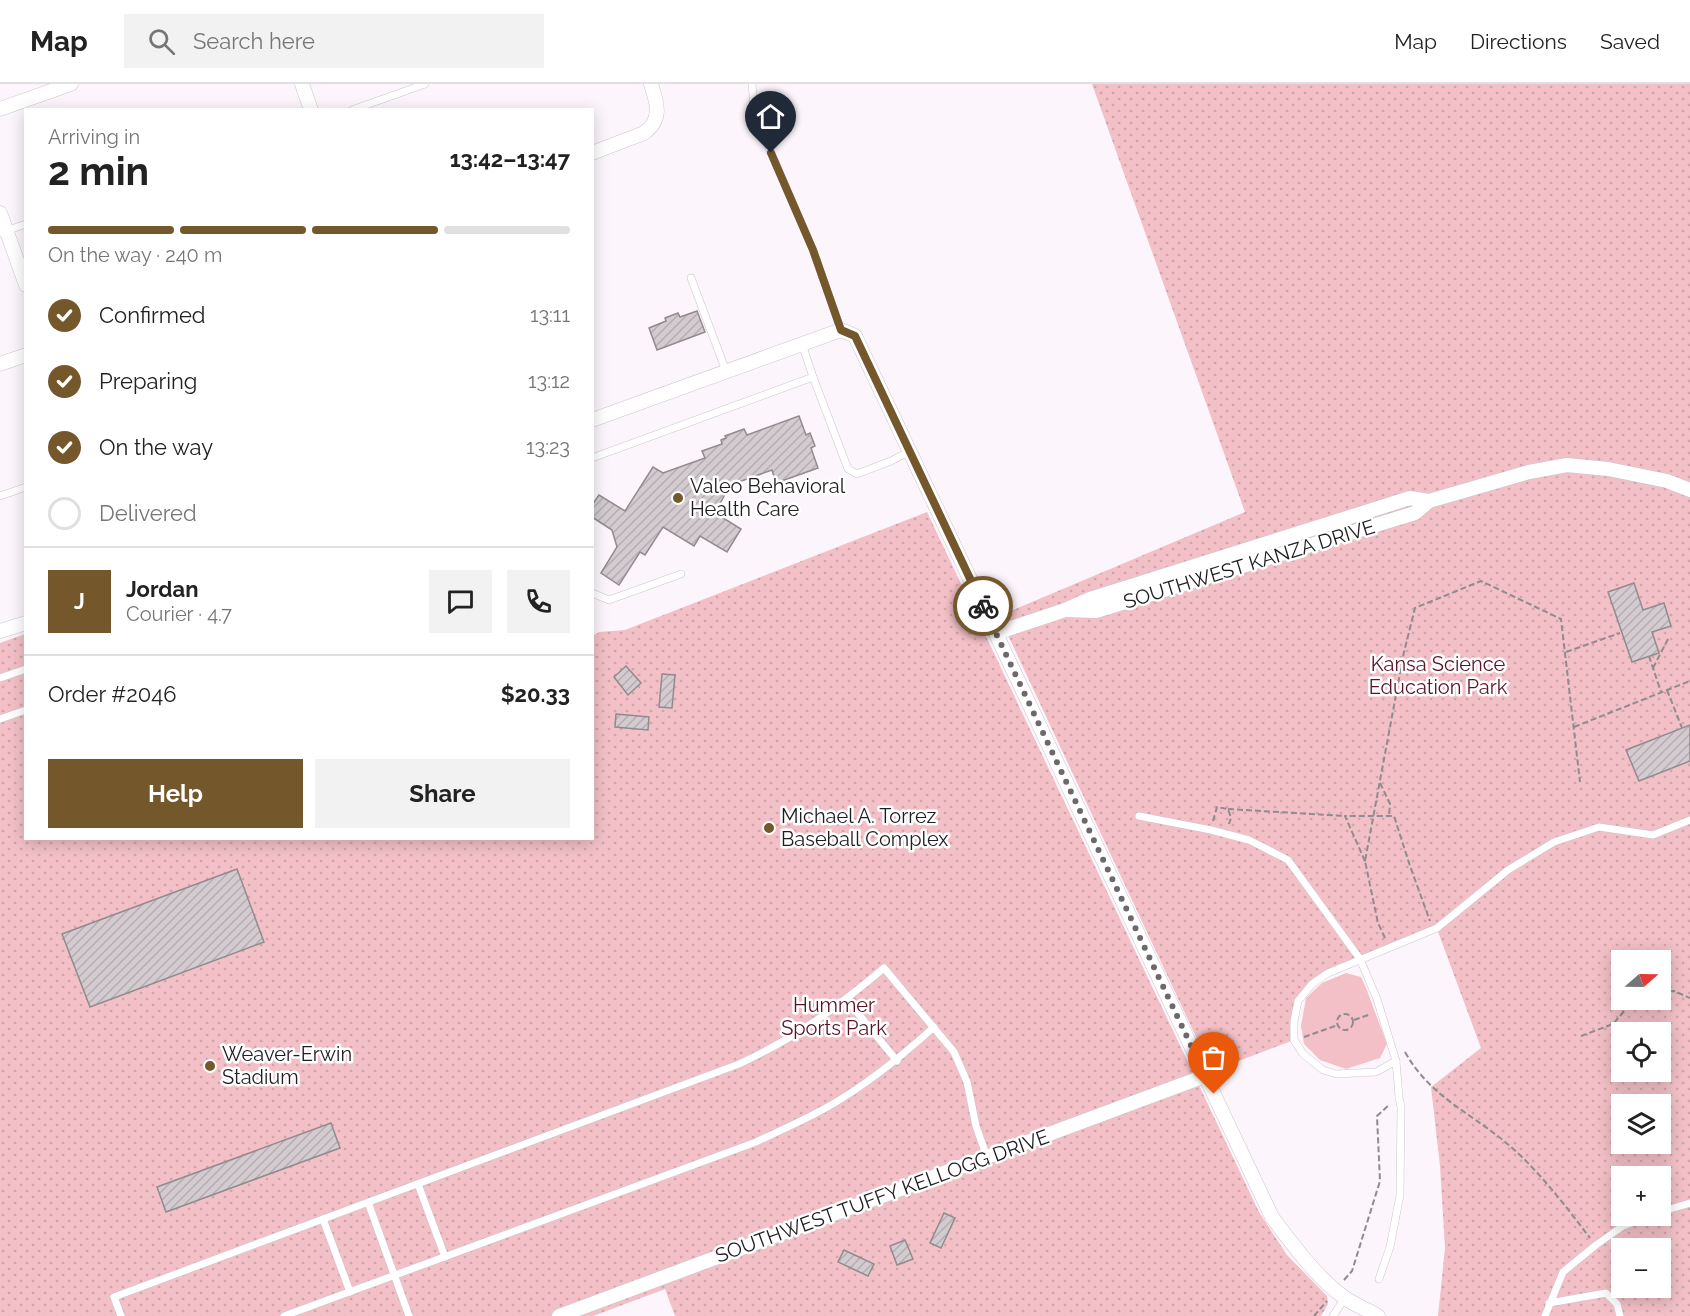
<!DOCTYPE html>
<meta charset="utf-8">
<style>
body{margin:0;font-family:Raleway,sans-serif;background:#f2f2f2;color:#222;height:100vh;display:flex;flex-direction:column;font-size:22px;white-space:nowrap}
*{box-sizing:border-box;margin:0}
p{font-size:20px;color:#767676}
.icon{flex:none;width:33px;height:33px;fill:none;stroke:currentColor;stroke-width:2;stroke-linecap:round;stroke-linejoin:round}
.map{position:relative;flex:1;overflow:hidden}
.side{position:absolute;left:24px;top:24px;width:570px;height:732px;display:flex;flex-direction:column;background:#fff;border-radius:0px;box-shadow:0 3px 15px #0003}
.side>*{flex:none}
.needle{width:39px;rotate:70deg}
.fabs{position:absolute;left:1611px;top:866px;display:grid;gap:12px}
.fabs a{display:grid;place-items:center;width:60px;height:60px;border-radius:0px;background:#fff;box-shadow:0 3px 15px #0003;font-size:30px}
.pin{position:absolute;display:grid;place-items:center;width:51px;height:51px;color:#fff;margin:-62px -26px;border-radius:50% 50% 50% 0;rotate:-45deg;box-shadow:0 0 6px #0007}
.pin .icon{rotate:45deg}
.courier{position:absolute;display:grid;place-items:center;width:60px;height:60px;margin:-30px;border:4px solid #75572c;border-radius:50%;background:#fff;color:#222;box-shadow:0 2px 8px #0007}
.head em{font-style:normal;font-weight:700}
.head div{display:flex;flex-direction:column-reverse}
.head{display:flex;align-items:center;justify-content:space-between;height:102px;padding:0 24px}
h1{font-size:39px;font-weight:700;line-height:45px}
.bar{display:grid;grid-template-columns:repeat(4,1fr);gap:9px 6px;align-content:center;height:72px;padding:0 24px}
.bar i{height:8px;border-radius:4px;background:#e0e0e0}
.bar .selected{background:#75572c}
.bar p{grid-column:span 4}
.line{display:flex;align-items:center;gap:15px;padding:0 24px;border-top:2px solid #e0e0e0}
.line div{flex:1}
.round{display:grid;place-items:center;flex:none;width:63px;height:63px;border-radius:0px;background:#f2f2f2}
ol{padding:0 24px;list-style:none}
li{display:flex;align-items:center;gap:18px;height:66px}
li p{margin-inline-start:auto}
li .icon{padding:6px;border-radius:50%;background:#75572c;color:#fff;stroke-width:4}
li:last-child{color:#767676}
li i{width:33px;height:33px;border:3px solid #e0e0e0;border-radius:50%}
.primary-button{display:flex;gap:12px;margin-top:auto;padding:12px 24px}
.primary-button a{flex:1;height:69px;border-radius:0px;background:#75572c;color:#fff;font-size:24px;font-weight:700;line-height:69px;text-align:center}
.primary-button a+a{background:#f2f2f2;color:#222}
header{display:flex;align-items:center;gap:36px;box-sizing:border-box;height:84px;padding:0 30px;background:#fff;border-bottom:2px solid #e0e0e0}
header strong{font-size:28px}
nav{display:flex;gap:33px;margin-inline-start:auto;font-size:21px}
.search{width:420px;height:54px;background:#f2f2f2;display:flex;align-items:center;gap:15px;box-sizing:border-box;padding:0 21px;border-radius:0px;color:#767676;font-size:22px}
.map>svg:first-child{display:block}
.grass{fill:#f2c0c6}
.park{fill:url(#park-dots);fill-rule:evenodd}
.building{fill:url(#building-hatch);stroke:#928b8e;stroke-width:1.5}
.lines{fill:none;stroke-linecap:round;stroke-linejoin:round}
.lane-casing{stroke:#ccc6cc;stroke-width:8}
.street-casing{stroke:#ccc6cc;stroke-width:15}
.path{stroke:#8f8b8f;stroke-width:2;stroke-dasharray:6 3;stroke-linecap:butt}
.lane{stroke:#fff;stroke-width:7}
.street{stroke:#fff;stroke-width:14}
.done{stroke:#6c696c;stroke-width:6;stroke-dasharray:0 10.8}
.route{stroke:#75572c;stroke-width:8}
.poi-dot{fill:#75572c;stroke:#fff;stroke-width:2}
.labels{text-anchor:middle;dominant-baseline:central;stroke-width:5;stroke-linejoin:round;paint-order:stroke}
.poi-label{font-size:20px;fill:#1f1d1f;stroke:#fff;text-anchor:start}
.street-label{font-size:20px;fill:#1f1d1f;stroke:#fff}
.park-label{font-size:20px;fill:#581425;stroke:#fff}
</style>
<header>
<strong>Map</strong>
<div class="search"><svg class="icon" aria-label="search" viewBox="0 0 24 24"><circle cx="10" cy="10" r="6"/><path d="M15 15l6 6"/></svg>Search here</div>
<nav><a>Map</a><a>Directions</a><a>Saved</a></nav>
</header>
<div class="map">
<svg width="1690" height="1232" viewBox="0 0 1690 1232">
<defs>
<pattern id="park-dots" width="8" height="8" patternUnits="userSpaceOnUse" patternTransform="scale(1.5)"><rect width="8" height="8" fill="#f2c0c6"/><path d="M2 2h.1M6 6h.1" fill="none" stroke="#cfa5aa" stroke-width="1.8" stroke-linecap="round"/></pattern>
<pattern id="building-hatch" width="6" height="6" patternUnits="userSpaceOnUse" patternTransform="scale(1.5)"><rect width="6" height="6" fill="#d3cbcf"/><path d="M-1 1l2-2M0 6l6-6M5 7l2-2" fill="none" stroke="#b5aeb1"/></pattern>
</defs>
<rect width="100%" height="100%" fill="#fcf5fb"/>
<path class="grass" d="M1346,889L1361,893L1366,904L1387,960L1380,974L1346,985L1320,976L1304,960L1301,942L1306,914L1322,899Z"/>
<g class="park">
<path d="M1092,0H1690V1232H1438L1445,1164L1440,1082L1431,1003L1481,964L1437,845L1328,889L1298,917L1294,956L1212,987L999,532L1245,428ZM1622,876H1660V915H1622ZM1622,948H1660V987H1622ZM1622,1020H1660V1059H1622ZM1622,1092H1660V1131H1622ZM1622,1164H1660V1203H1622Z"/>
<path d="M927,428L1259,1128L1287,1171L1327,1212L1328,1220L1321,1232H675L665,1205L593,1232H0V559L25,550L26,754H592L593,552L599,548L625,546Z"/>
</g>
<g class="building">
<path d="M697,227L705,248L657,266L649,244L666,237L665,234L678,229L680,233Z"/>
<path d="M799,332L806,351L810,349L815,362L811,364L818,384L776,399L772,386L730,401L715,429L741,445L727,468L700,452L694,462L663,443L645,471L640,468L619,501L601,489L617,463L612,446L592,433V421L599,411L625,427L653,383L663,389L705,374L702,367L722,360L721,356L726,354L725,352L744,345L747,351Z"/>
<path d="M1634,499L1643,526L1664,519L1671,542L1652,548L1659,569L1632,578L1608,508Z"/>
<path d="M626,582L641,599L628,611L614,593Z"/>
<path d="M662,590L675,591L672,624L659,623Z"/>
<path d="M616,630L649,633L648,646L615,643Z"/>
<path d="M1690,641V677L1639,697L1626,666Z"/>
<path d="M237,785L264,858L90,923L62,850Z"/>
<path d="M331,1039L340,1064L166,1128L157,1103Z"/>
<path d="M944,1129L955,1134L941,1164L930,1159Z"/>
<path d="M905,1156L913,1175L897,1181L890,1162Z"/>
<path d="M844,1166L874,1180L868,1192L838,1178Z"/>
</g>
<g class="lines">
<defs>
<g id="lane">
<path d="M752,0L755,31L813,166L841,246"/>
<path d="M352,26L425,0"/>
<path d="M0,149L26,140"/>
<path d="M691,194L726,287"/>
<path d="M813,293L848,385L857,390L891,377L910,367"/>
<path d="M592,374L813,293L802,260"/>
<path d="M0,412L26,403"/>
<path d="M592,509L609,516L681,490"/>
<path d="M0,594L26,585"/>
<path d="M0,635L26,626"/>
<path d="M1139,732L1211,746L1249,756L1288,776L1360,875L1377,915L1396,977L1399,1013L1401,1023L1400,1111L1390,1163L1379,1195"/>
<path d="M847,916L897,977"/>
<path d="M1396,977L1376,988L1336,990L1323,986L1303,970L1294,956V937L1298,917L1312,900L1328,889L1437,844L1508,786L1554,758L1599,743L1653,751L1690,736"/>
<path d="M418,1100L445,1173"/>
<path d="M368,1118L409,1232"/>
<path d="M1660,1128L1690,1119"/>
<path d="M323,1135L350,1208"/>
<path d="M1549,1219L1606,1209L1617,1220L1620,1232"/>
<path d="M121,1232L114,1213L739,980C797,953 835,925 884,884L954,968L967,998L976,1042L987,1073"/>
<path d="M284,1232L756,1058C781,1046 807,1035 831,1021C869,999 902,972 934,943"/>
<path d="M1333,1232L1345,1214"/>
<path d="M1545,1232L1563,1188L1596,1161L1623,1142L1653,1131"/>
</g>
<g id="street">
<path d="M302,0L311,26"/>
<path d="M0,25L71,0"/>
<path d="M592,69L644,49C663,35 657,19 651,0"/>
<path d="M0,129L26,201"/>
<path d="M0,280L26,271"/>
<path d="M592,336L841,246L855,252L1272,1133C1292,1160 1318,1195 1345,1214C1355,1221 1368,1226 1378,1232"/>
<path d="M1065,526L1096,527L1415,429L1429,417L1529,388L1567,381L1608,385L1667,397L1690,406"/>
<path d="M0,547L26,539"/>
<path d="M996,549L1065,526L1090,515L1410,414L1429,417"/>
<path d="M559,1232L1205,992"/>
</g>
</defs>
<use href="#lane" class="lane-casing"/>
<use href="#street" class="street-casing"/>
<g class="path">
<path d="M1566,568L1620,549"/>
<path d="M1649,572L1661,608"/>
<path d="M1653,584L1668,555"/>
<path d="M1667,606L1682,644"/>
<path d="M1574,643L1690,597"/>
<path d="M1380,699L1390,720L1389,732"/>
<path d="M1228,725L1345,732"/>
<path d="M1213,737L1217,723L1228,725L1231,734L1229,740"/>
<path d="M1365,777L1345,732H1394L1410,782L1430,837"/>
<path d="M1385,854L1378,839L1365,777L1404,568L1415,524L1481,497L1561,535L1580,698"/>
<path d="M1660,908L1674,907L1690,914"/>
<circle cx="1345" cy="938" r="8"/>
<path d="M1354,936L1371,930"/>
<path d="M1581,952L1613,940L1632,918L1637,915"/>
<path d="M1304,953L1338,941"/>
<path d="M1405,968C1429,1011 1467,1027 1504,1057C1537,1084 1564,1120 1590,1154"/>
<path d="M1344,1196L1352,1187L1380,1097L1377,1032L1390,1020"/>
<path d="M1314,1232L1327,1217"/>
</g>
<use href="#lane" class="lane"/>
<use href="#street" class="street"/>
</g>
<g class="lines">
<path class="done" d="M983,522L1214,1010"/>
<path class="route" d="M771,69L813,166L841,246L855,252L983,522"/>
</g>
<g class="poi-dot">
<circle cx="678" cy="414" r="6"/>
<circle cx="769" cy="744" r="6"/>
<circle cx="210" cy="982" r="6"/>
</g>
<g class="labels">
<g class="poi-label">
<text x="690" y="402">Valeo Behavioral<tspan x="690" dy="23">Health Care</tspan></text>
<text x="781" y="732">Michael A. Torrez<tspan x="781" dy="23">Baseball Complex</tspan></text>
<text x="222" y="970">Weaver-Erwin<tspan x="222" dy="23">Stadium</tspan></text>
</g>
<g class="street-label">
<text transform="translate(1249 480) rotate(-17)">SOUTHWEST KANZA DRIVE</text>
<text transform="translate(882 1112) rotate(-20)">SOUTHWEST TUFFY KELLOGG DRIVE</text>
</g>
<g class="park-label">
<text x="1438" y="580">Kansa Science<tspan x="1438" dy="23">Education Park</tspan></text>
<text x="834" y="921">Hummer<tspan x="834" dy="23">Sports Park</tspan></text>
</g>
</g>
</svg>
<div class="fabs">
<a><svg class="needle" viewBox="-14 -14 28 28"><path d="M0-13l5 13h-10z" fill="#e53935"/><path d="M0 13l5-13h-10z" fill="#767676"/></svg></a>
<a><svg class="icon" aria-label="locate" viewBox="0 0 24 24"><circle cx="12" cy="12" r="6"/><path d="M12 2v4M12 18v4M2 12h4M18 12h4"/></svg></a>
<a><svg class="icon" aria-label="layers" viewBox="0 0 24 24"><path d="M12 4l9 5-9 5-9-5zM3 14l9 5 9-5"/></svg></a>
<a>+</a>
<a>−</a>
</div>
<div class="pin" style="left:1214px;top:1010px;background:#ea580c"><svg class="icon" aria-label="bag" viewBox="0 0 24 24"><path d="M5 8h14l-1 12H6zM9 8a3 3 0 0 1 6 0"/></svg></div>
<div class="pin" style="left:771px;top:69px;background:#1f2937"><svg class="icon" aria-label="home" viewBox="0 0 24 24"><path d="M3 11l9-7 9 7M6 9v11h12V9"/></svg></div>
<div class="courier" style="left:983px;top:522px"><svg class="icon" aria-label="bike" viewBox="0 0 24 24"><circle cx="6" cy="16" r="4"/><circle cx="18" cy="16" r="4"/><path d="M6 16l4-8h5l3 8M10 8l3 8H6M13 5h3"/></svg></div>
<section class="side">
<div class="head"><div><h1>2 min</h1><p>Arriving in</p></div><em>13:42–13:47</em></div>
<div class="bar"><i class="selected"></i><i class="selected"></i><i class="selected"></i><i></i><p>On the way · 240 m</p></div>
<ol>
<li><svg class="icon" aria-label="check" viewBox="0 0 24 24"><path d="M5 12l5 5 9-10"/></svg>Confirmed<p>13:11</p></li>
<li><svg class="icon" aria-label="check" viewBox="0 0 24 24"><path d="M5 12l5 5 9-10"/></svg>Preparing<p>13:12</p></li>
<li><svg class="icon" aria-label="check" viewBox="0 0 24 24"><path d="M5 12l5 5 9-10"/></svg>On the way<p>13:23</p></li>
<li><i></i>Delivered</li>
</ol>
<div class="line" style="height:108px"><b class="round" style="background:#75572c;color:#fff">J</b><div><b>Jordan</b><p>Courier · 4.7</p></div><a class="round"><svg class="icon" aria-label="chat" viewBox="0 0 24 24"><path d="M4 5h16v11H9l-5 4z"/></svg></a><a class="round"><svg class="icon" aria-label="phone" viewBox="0 0 24 24"><path d="M5 4h4l2 5-3 2q2 4 5 5l2-3 5 2v4C11 20 4 13 5 4z"/></svg></a></div>
<div class="line" style="height:78px"><div>Order #2046</div><b>$20.33</b></div>
<div class="primary-button"><a>Help</a><a>Share</a></div>
</section>
</div>
